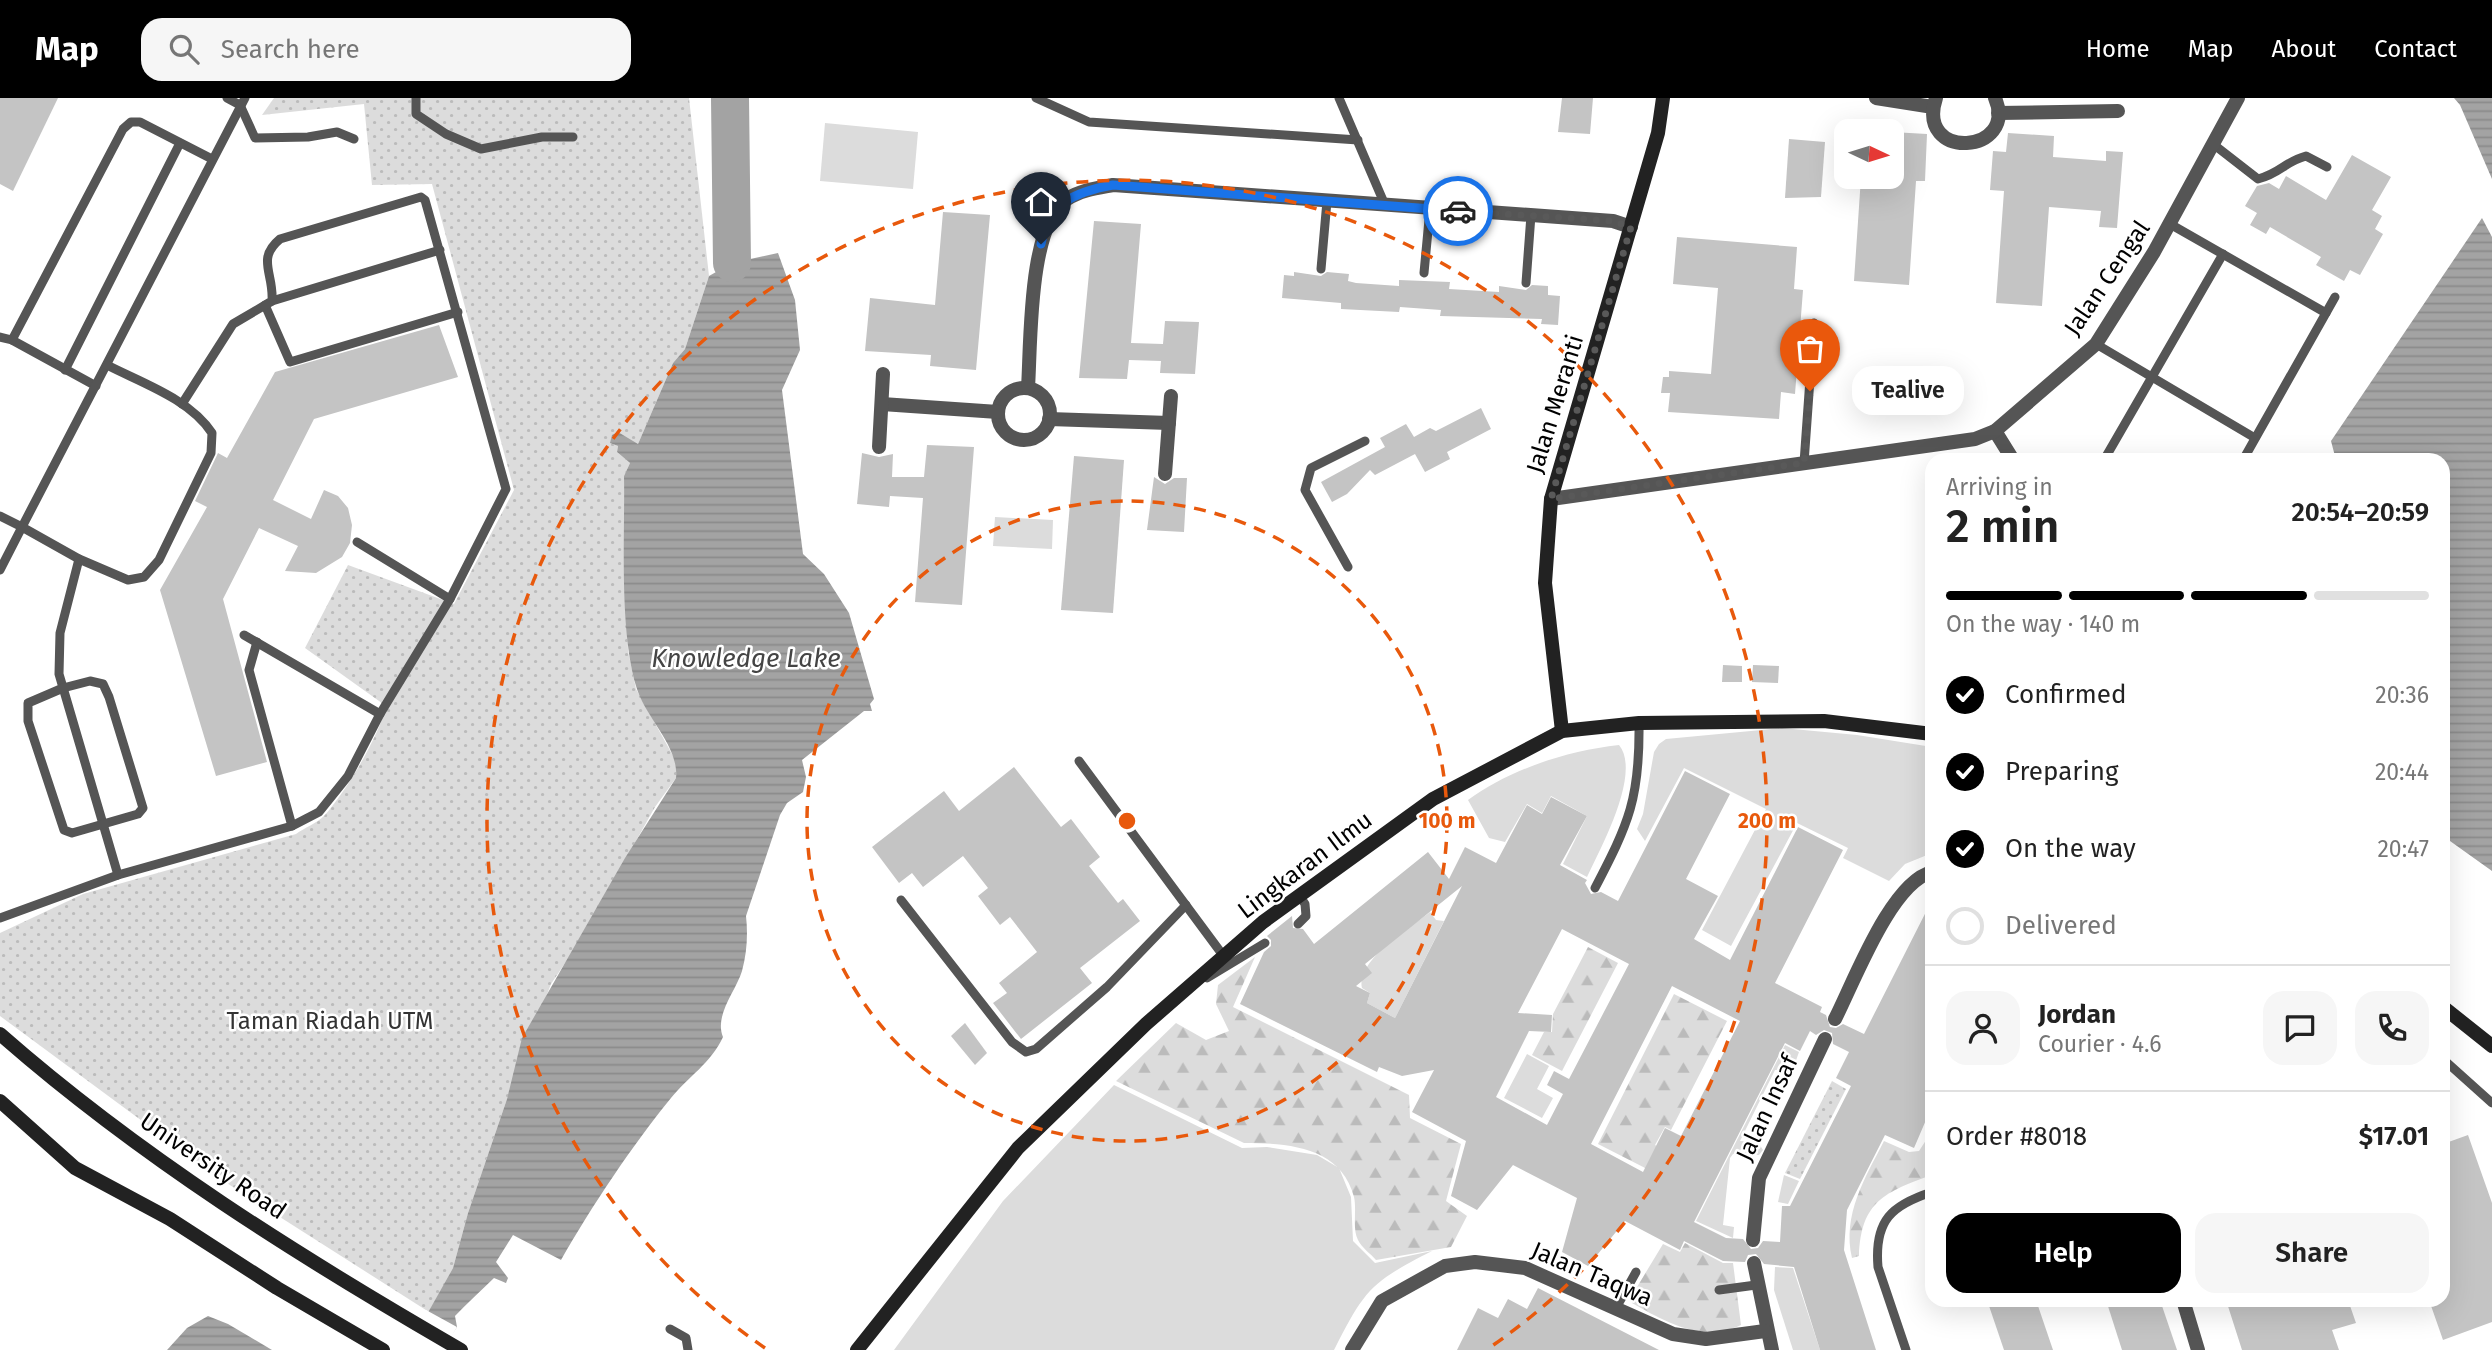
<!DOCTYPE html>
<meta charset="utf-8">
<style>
body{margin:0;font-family:"Fira Sans",sans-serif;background:#f6f6f6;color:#222;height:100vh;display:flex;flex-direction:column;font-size:26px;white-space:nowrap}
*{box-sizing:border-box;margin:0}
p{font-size:23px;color:#767676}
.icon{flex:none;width:38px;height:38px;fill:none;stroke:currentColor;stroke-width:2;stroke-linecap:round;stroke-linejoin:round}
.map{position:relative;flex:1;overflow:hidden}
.sheet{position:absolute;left:1925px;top:355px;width:525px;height:854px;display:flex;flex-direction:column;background:#fff;border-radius:21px;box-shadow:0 7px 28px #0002}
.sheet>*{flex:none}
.needle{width:46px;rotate:94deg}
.buttons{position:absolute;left:1834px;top:21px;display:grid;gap:14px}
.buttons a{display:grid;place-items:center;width:70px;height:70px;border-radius:14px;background:#fff;box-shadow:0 7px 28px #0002;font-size:35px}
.pin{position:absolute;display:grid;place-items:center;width:60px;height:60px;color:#fff;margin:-72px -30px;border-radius:50% 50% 50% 0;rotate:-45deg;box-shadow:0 0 7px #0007}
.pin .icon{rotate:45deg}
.courier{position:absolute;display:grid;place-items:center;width:70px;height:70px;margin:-35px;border:5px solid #1a73e8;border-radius:50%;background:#fff;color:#222;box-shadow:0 2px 9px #0007}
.bubble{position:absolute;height:49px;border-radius:21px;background:#fff;box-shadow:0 7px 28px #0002;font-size:23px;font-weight:600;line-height:49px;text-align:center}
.summary em{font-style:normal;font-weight:600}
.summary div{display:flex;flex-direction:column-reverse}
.summary{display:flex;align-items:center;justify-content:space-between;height:119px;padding:0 21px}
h1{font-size:46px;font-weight:600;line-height:52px}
.bar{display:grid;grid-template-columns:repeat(4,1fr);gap:10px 7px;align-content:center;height:84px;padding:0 21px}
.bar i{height:9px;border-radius:5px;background:#e0e0e0}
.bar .active{background:#000}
.bar p{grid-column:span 4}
.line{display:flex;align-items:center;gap:18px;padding:0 21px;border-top:2px solid #e0e0e0}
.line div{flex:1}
.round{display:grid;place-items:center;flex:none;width:74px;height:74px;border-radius:21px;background:#f6f6f6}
ol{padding:0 21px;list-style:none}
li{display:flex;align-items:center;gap:21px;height:77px}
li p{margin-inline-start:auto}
li .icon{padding:7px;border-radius:50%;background:#000;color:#fff;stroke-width:4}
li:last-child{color:#767676}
li i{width:38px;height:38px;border:4px solid #e0e0e0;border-radius:50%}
.primary-button{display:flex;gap:14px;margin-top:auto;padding:14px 21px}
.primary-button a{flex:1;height:80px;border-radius:21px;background:#000;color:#fff;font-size:28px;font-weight:600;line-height:80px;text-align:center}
.primary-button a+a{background:#f6f6f6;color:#222}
header{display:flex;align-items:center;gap:42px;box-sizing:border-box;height:98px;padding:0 35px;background:#000;color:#fff}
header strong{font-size:33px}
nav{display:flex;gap:38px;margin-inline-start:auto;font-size:24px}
.search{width:490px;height:63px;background:#f6f6f6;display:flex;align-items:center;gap:18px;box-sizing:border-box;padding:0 24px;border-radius:21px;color:#767676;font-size:26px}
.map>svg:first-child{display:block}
.grass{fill:#dcdcdc}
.forest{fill:url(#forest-firs)}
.park{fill:url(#park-dots)}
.water{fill:url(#water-rules)}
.pier{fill:#fff}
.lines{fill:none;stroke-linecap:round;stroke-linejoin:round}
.river{stroke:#a3a3a3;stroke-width:38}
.building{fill:#c4c4c4;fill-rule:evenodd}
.lane{stroke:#555;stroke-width:9}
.street{stroke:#555;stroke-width:14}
.secondary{stroke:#222;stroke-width:14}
.done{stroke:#595959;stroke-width:7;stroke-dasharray:0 12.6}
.route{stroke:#1a73e8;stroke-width:9}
.ring{fill:none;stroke:#e8590c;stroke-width:3.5;stroke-dasharray:12 9}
.labels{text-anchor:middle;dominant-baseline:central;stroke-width:5;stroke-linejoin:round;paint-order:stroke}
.street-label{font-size:24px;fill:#000;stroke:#fff}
.park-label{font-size:24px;fill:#333;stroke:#fff}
.water-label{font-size:26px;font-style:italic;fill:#444;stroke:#fff}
.centre{fill:#e8590c;stroke:#fff;stroke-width:3.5}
.ring-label{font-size:21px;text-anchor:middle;font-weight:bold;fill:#e8590c;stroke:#fff;stroke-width:5;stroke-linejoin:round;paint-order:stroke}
</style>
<header>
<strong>Map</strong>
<div class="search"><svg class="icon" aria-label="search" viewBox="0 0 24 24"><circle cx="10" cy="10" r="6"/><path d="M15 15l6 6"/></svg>Search here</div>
<nav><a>Home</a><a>Map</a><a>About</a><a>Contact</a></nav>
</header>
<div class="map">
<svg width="2492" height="1252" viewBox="0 0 2492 1252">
<defs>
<pattern id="forest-firs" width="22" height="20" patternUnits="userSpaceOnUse" patternTransform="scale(1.75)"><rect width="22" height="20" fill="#dcdcdc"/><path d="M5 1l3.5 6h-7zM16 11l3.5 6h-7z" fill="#bbb"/></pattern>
<pattern id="park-dots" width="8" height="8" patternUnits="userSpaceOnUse" patternTransform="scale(1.75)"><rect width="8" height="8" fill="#dcdcdc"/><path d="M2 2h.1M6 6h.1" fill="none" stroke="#bbb" stroke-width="1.8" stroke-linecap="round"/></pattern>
<pattern id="water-rules" width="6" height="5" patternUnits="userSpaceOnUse" patternTransform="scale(1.75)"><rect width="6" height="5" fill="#a3a3a3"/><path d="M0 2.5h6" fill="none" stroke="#8b8b8b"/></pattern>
</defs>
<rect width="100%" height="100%" fill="#fff"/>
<g class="grass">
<path d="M825,25L918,34L913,91L820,83Z"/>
<path d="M995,419L1053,422L1052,451L993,448Z"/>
<path d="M1782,630L1857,637L1932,649V755L1905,766L1889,783L1843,760L1848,750L1797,725L1731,848L1702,832L1766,711L1684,670L1645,743L1637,731L1643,716L1654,654L1659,646L1666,641Z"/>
<path d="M1619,647C1642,675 1600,751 1587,779L1563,766L1587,718L1551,698L1542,715L1527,706L1505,744L1489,740L1468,702C1511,671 1566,653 1619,647Z"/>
<path d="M1430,814L1436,822L1444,823L1395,920L1367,905L1370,895L1362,890C1357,861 1409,831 1430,814Z"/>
<path d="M1785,947L1799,954L1793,971L1775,972L1740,1043L1758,1044L1763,1052L1759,1057L1733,1056L1730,1060L1723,1127L1734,1129L1733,1140L1696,1123Z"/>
<path d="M1527,956L1549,968L1537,991L1553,1000L1542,1020L1504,1000Z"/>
<path d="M1114,987L1242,1050L1267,1049L1317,1057L1339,1070L1351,1099L1353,1143L1375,1165L1432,1153C1371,1184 1365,1191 1334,1252H894L1003,1103Z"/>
<path d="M1784,1077L1799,1083L1788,1106L1778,1104Z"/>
<path d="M1775,1169L1793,1170L1820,1252H1793L1774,1192Z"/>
</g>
<g class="forest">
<path d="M1588,849L1618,865L1562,973L1532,957L1544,934H1552L1553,916Z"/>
<path d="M1255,859L1233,909L1409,997L1410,1020L1461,1046L1446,1103L1467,1118L1451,1149L1376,1162C1371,1156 1361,1149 1358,1142C1352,1131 1357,1112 1354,1099C1341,1049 1289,1045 1244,1045L1116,983L1176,925L1206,942L1229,933L1216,906L1218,887Z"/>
<path d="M1674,896L1727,923L1671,1032L1665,1029L1655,1047L1662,1051L1651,1073L1598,1046Z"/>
<path d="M1932,1033V1077C1885,1094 1861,1103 1859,1158L1852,1160C1842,1117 1865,1080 1884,1043L1909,1054L1919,1053Z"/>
<path d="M1685,1145L1723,1165H1733L1741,1227C1703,1246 1664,1223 1632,1205L1634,1194L1663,1146L1680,1154Z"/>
</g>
<g class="park">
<path d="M274,0H689L709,178L685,251L673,265L638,346L610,345L618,348L617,354L630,365L624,378L628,553L636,591L677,665L676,680L655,709L581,841L551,886L507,1001L468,1115L453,1170L429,1214L222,1082L0,918V835L83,796L296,736C304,730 317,725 324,718C345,695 379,639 386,608L305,550L348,467L454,506L514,392L432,86L372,87L364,6L262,17Z"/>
<path d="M1832,983L1846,991L1800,1081L1785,1075Z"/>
</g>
<g class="water">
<path d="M2454,0H2492V81L2460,7Z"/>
<path d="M2482,120L2492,139V773L2443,738V362H2336L2331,343Z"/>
<path d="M778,155L795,202L800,252L782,292L803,456L824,476L849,515L874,601L870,606L872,613H864L802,662L806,679L803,694L787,705L780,717L746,818C748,836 747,855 742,873C736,893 714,917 723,939C711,965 688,979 671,1000C631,1049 592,1108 561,1162L513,1137L496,1164L508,1180L506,1185L494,1180C481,1193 467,1205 455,1218L457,1229L442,1252H407L453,1170L468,1115L507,1001L522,940L625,760L676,680C679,647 645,620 636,588C619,530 625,440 624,378L630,365L617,354L618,348L610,345L612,337L618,334L638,346L673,265L685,251L709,178L732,165Z"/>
<path d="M208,1218L228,1226L272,1252H167L187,1230Z"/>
</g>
<path class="pier" d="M426,1212L457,1229L444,1252H403Z"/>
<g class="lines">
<path class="river" d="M730,0L732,165"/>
</g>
<g class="building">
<path d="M0,0H58L13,93L0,86Z"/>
<path d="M1562,0H1593L1590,36L1558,34Z"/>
<path d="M1892,34L1927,36L1925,83H1916L1909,187L1854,183L1861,79H1892Z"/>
<path d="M2008,35L2054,38L2053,59L2106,63V53L2123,54L2117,130L2099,129L2101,113L2049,109L2042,208L1996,205L2004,93L1990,92L1993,53L2006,54Z"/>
<path d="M1789,41L1825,44L1821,99L1785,100Z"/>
<path d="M2352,57L2391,79L2372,112L2382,118L2375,131L2383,136L2360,177L2350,172L2344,183L2316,167L2321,159L2270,129L2266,136L2250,127L2257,115L2245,108L2257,88L2269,85L2279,91L2286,78L2326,102Z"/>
<path d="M943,114L990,117L976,272L930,268L931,257L865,253L870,200L935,207Z"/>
<path d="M1094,123L1141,126L1131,245L1163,246L1165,223L1199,224L1195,276L1160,275L1161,263L1129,262L1127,281L1079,280Z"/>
<path d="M1677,139L1797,149L1794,191L1803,192L1795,296L1781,294L1779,321L1668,314L1670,295H1661L1663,279H1669V273L1711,276L1718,190L1673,186Z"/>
<path d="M1294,174L1321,178L1327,174L1349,176L1348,183L1356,185L1399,188V182L1450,184L1449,191L1499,194V188L1526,192L1532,187L1548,188V197L1560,198L1558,227L1541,226L1542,221L1440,218L1441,212L1400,209L1399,214L1341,211V205L1282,200L1284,177L1294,178Z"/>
<path d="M439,227L458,279L314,321L273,402L311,421L324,392L338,398L348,410L352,427L350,445L342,459L316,475L285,473L298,448L259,430L223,501L267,664L216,678L160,492L207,409L195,403L218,355L227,360L275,274Z"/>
<path d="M1481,310L1491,331L1447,354L1450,361L1425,374L1415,356L1375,377L1370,372L1347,396L1332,404L1321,384L1385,349L1380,340L1406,326L1414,339L1430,330L1436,333Z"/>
<path d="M927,347L974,349L962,507L915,504L923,400L890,398L889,409L857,406L862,355L879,359L893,356L892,379H924Z"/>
<path d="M1074,358L1124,362L1113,515L1061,512Z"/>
<path d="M1154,379L1165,386L1174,380H1187L1184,434L1147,432Z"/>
<path d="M1723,567L1742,568V584H1722Z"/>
<path d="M1753,567L1779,568L1778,585L1752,584Z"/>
<path d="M1014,669L1061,729L1071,721L1100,759L1089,768L1118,805L1123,801L1140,823L1080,870L1092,885L1021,941L993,905L1007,895L999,885L1037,854L1010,819L1000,827L978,798L988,790L963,758L923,789L912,775L899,785L872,749L944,693L959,713Z"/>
<path d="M1685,673L1730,696L1686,781L1718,798L1694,841L1730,862L1798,729L1843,752L1775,885L1822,909L1820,914L1826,917L1830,929L1836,930L1843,926L1864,936L1932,802V1008L1914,1050L1885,1037L1847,1112L1844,1152L1876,1252H1820L1794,1169L1764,1166L1756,1156L1748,1157L1745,1164L1723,1163L1684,1143L1680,1152L1625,1123L1588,1168L1562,1154L1577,1100L1513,1067L1477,1112L1451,1098L1466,1043L1412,1014L1434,972L1402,978L1379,969L1377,974L1240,906L1264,854L1271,848V842L1267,838L1292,818L1293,830L1303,831L1314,846L1428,754L1449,781L1465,749L1496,765L1527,707L1542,716L1551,699L1587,718L1560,767L1587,782L1585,785L1591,796L1601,794L1618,803ZM1462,788L1395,920L1367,905L1370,895L1356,888L1372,875L1365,866ZM1562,831L1629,866L1569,981L1554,973L1547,987L1563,996L1547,1027L1496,999L1529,933L1551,934L1552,917L1518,915ZM1672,888L1740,923L1681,1038L1665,1030L1643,1074L1591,1046ZM1824,932L1832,935L1833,946L1849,954L1836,980L1851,988L1790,1108H1782L1780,1144L1763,1143L1758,1150L1751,1151L1743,1141L1726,1140L1694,1124L1785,945L1800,953L1810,933L1816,937Z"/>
<path d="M965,925L987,955L975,967L951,938Z"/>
<path d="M2468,1037L2492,1105V1224L2443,1242L2429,1202H2443V1046Z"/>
<path d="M1538,1190L1659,1252H1457L1478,1210L1498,1220L1508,1201L1527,1211Z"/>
<path d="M1987,1202H2036L2053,1252H2004Z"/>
<path d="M2106,1202H2160L2177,1252H2122Z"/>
<path d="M2226,1202H2348L2356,1225L2332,1232L2339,1252H2242Z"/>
</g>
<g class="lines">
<g class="lane">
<path d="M227,0L240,7L255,40L308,39L337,34L354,41"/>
<path d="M416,0V16L446,36L481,51L542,39H573"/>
<path d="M1036,0L1089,24L1358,42"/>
<path d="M1339,0L1385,107"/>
<path d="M2213,46L2258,81C2281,75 2284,64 2306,58L2327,69"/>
<path d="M2170,126L2326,215"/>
<path d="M1321,171L1327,103"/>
<path d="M1424,175L1430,111"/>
<path d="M1526,185L1531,117"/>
<path d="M272,203L440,152"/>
<path d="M265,207L290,264L458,214"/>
<path d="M0,239L12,242L96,288"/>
<path d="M12,242L123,31L131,24H140L212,61"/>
<path d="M2096,246L2255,340"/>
<path d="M65,272L180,45"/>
<path d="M2104,362L2223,156"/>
<path d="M2243,362L2335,199"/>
<path d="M1804,365L1814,225"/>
<path d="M0,418L22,429L245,0"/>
<path d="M357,444L450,501"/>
<path d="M79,461L60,535L59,576L118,777"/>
<path d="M1348,469L1305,392L1311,370L1365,343"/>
<path d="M0,472L22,429L79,461L128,482L144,479L159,462L211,355L212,335C190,301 142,285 107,267"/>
<path d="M244,537L380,616"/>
<path d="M257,544L249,572L292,728"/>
<path d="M90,583L103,586L109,599L143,710L138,716L72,735L64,732L28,623V605L63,590Z"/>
<path d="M1079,663L1225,860"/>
<path d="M1595,790C1629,725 1640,700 1639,625"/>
<path d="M901,802L1012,944L1026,954L1036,951L1107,889L1186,807"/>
<path d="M0,820L118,777L292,728L319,714L348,678L380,616L450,501L506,391L425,102L421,99L280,141C256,161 274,175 272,203L233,226L182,306"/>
<path d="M1298,826L1306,818L1305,806L1299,797"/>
<path d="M1207,880L1265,845"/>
<path d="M2443,961L2492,1005"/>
<path d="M1719,1192L1756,1187"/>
<path d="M1616,1210L1636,1174"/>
<path d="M670,1231L686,1240L688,1252"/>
<path d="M1906,1252L1878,1169C1874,1122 1892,1107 1932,1094"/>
</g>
<g class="street">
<path d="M1876,0L1933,9"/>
<path d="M1936,0C1915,64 2019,56 1995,0"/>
<path d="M1998,15L2118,13"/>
<circle cx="1024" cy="316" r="26"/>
<path d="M1028,290C1031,245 1028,126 1067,101C1081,92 1097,90 1113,87L1613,123L1631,129"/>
<path d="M882,306L998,314"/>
<path d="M1049,321L1169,325"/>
<path d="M1995,333L2013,362"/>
<path d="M879,349L883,276"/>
<path d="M1165,376L1171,298"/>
<path d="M1551,401L1975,341L1995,333L2096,246L2154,154L2238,0"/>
<path d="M1835,921C1854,884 1891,784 1932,774"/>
<path d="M1753,1142L1759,1080L1825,941"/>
<path d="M1754,1165L1772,1252"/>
<path d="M2183,1202L2198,1252"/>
<path d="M1352,1252L1382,1203L1445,1168L1475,1164L1525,1170L1673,1236L1706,1241L1765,1233"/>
</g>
<g class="secondary">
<path d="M1562,633L1545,485L1551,401L1658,35L1663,0"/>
<path d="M2443,909L2492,948"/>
<path d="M0,936C140,1059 300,1159 461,1252"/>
<path d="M0,1003L75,1070L170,1121L277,1190L383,1252"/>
<path d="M857,1252L1018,1050L1146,926L1263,824L1433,701L1562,633L1639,625L1824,623L1932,636"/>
</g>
</g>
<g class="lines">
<path class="done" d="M1458,113L1613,123L1631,129L1551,401L1804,365L1810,293"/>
<path class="route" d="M1041,146C1049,105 1074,94 1113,87L1458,113"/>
</g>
<g class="ring">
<circle cx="1127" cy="723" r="320"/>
<path d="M765 1250A640 640 0 1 1 1489 1250"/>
</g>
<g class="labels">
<g class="street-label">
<text transform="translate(2107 180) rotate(-56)">Jalan Cengal</text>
<text transform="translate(1555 306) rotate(-73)">Jalan Meranti</text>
<text transform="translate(1305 767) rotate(-37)">Lingkaran Ilmu</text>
<text transform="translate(1767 1010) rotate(-65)">Jalan Insaf</text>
<text transform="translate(213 1068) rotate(34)">University Road</text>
<text transform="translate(1592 1176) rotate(23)">Jalan Taqwa</text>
</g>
<g class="park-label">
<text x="330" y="923">Taman Riadah UTM</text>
</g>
<g class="water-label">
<text x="746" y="560">Knowledge Lake</text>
</g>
</g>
<circle cx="1127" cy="723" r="10" class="centre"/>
<g class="ring-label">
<text x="1447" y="730">100 m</text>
<text x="1767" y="730">200 m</text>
</g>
</svg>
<div class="buttons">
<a><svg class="needle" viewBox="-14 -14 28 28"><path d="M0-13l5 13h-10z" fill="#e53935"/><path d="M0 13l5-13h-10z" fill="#767676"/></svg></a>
</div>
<div class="pin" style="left:1810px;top:293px;background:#ea580c"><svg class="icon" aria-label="bag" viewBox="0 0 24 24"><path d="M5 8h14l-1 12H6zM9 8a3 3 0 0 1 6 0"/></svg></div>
<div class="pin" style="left:1041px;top:146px;background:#1f2937"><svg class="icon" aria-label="home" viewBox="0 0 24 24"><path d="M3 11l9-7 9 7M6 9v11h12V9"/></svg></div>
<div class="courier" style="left:1458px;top:113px"><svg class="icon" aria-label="car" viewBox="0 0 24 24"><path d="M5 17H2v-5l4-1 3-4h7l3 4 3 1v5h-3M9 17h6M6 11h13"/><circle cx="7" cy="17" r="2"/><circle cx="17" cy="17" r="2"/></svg></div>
<div class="bubble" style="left:1852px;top:268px;width:112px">Tealive</div>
<section class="sheet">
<div class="summary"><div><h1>2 min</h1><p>Arriving in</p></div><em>20:54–20:59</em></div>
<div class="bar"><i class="active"></i><i class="active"></i><i class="active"></i><i></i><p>On the way · 140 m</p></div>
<ol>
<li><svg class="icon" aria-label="check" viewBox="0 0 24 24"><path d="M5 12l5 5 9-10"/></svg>Confirmed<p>20:36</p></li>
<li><svg class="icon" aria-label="check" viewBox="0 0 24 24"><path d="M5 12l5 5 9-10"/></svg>Preparing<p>20:44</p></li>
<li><svg class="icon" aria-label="check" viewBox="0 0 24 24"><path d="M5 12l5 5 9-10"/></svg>On the way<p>20:47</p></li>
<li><i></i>Delivered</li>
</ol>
<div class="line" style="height:126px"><a class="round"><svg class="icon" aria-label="person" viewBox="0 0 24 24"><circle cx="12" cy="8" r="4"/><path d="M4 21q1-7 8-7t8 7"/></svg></a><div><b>Jordan</b><p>Courier · 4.6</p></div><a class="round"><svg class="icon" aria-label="chat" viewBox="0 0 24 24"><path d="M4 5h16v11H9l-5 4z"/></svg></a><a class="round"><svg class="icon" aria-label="phone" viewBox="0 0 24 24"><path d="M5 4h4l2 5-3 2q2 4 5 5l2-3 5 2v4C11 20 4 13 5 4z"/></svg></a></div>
<div class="line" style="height:91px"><div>Order #8018</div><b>$17.01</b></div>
<div class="primary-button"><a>Help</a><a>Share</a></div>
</section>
</div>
